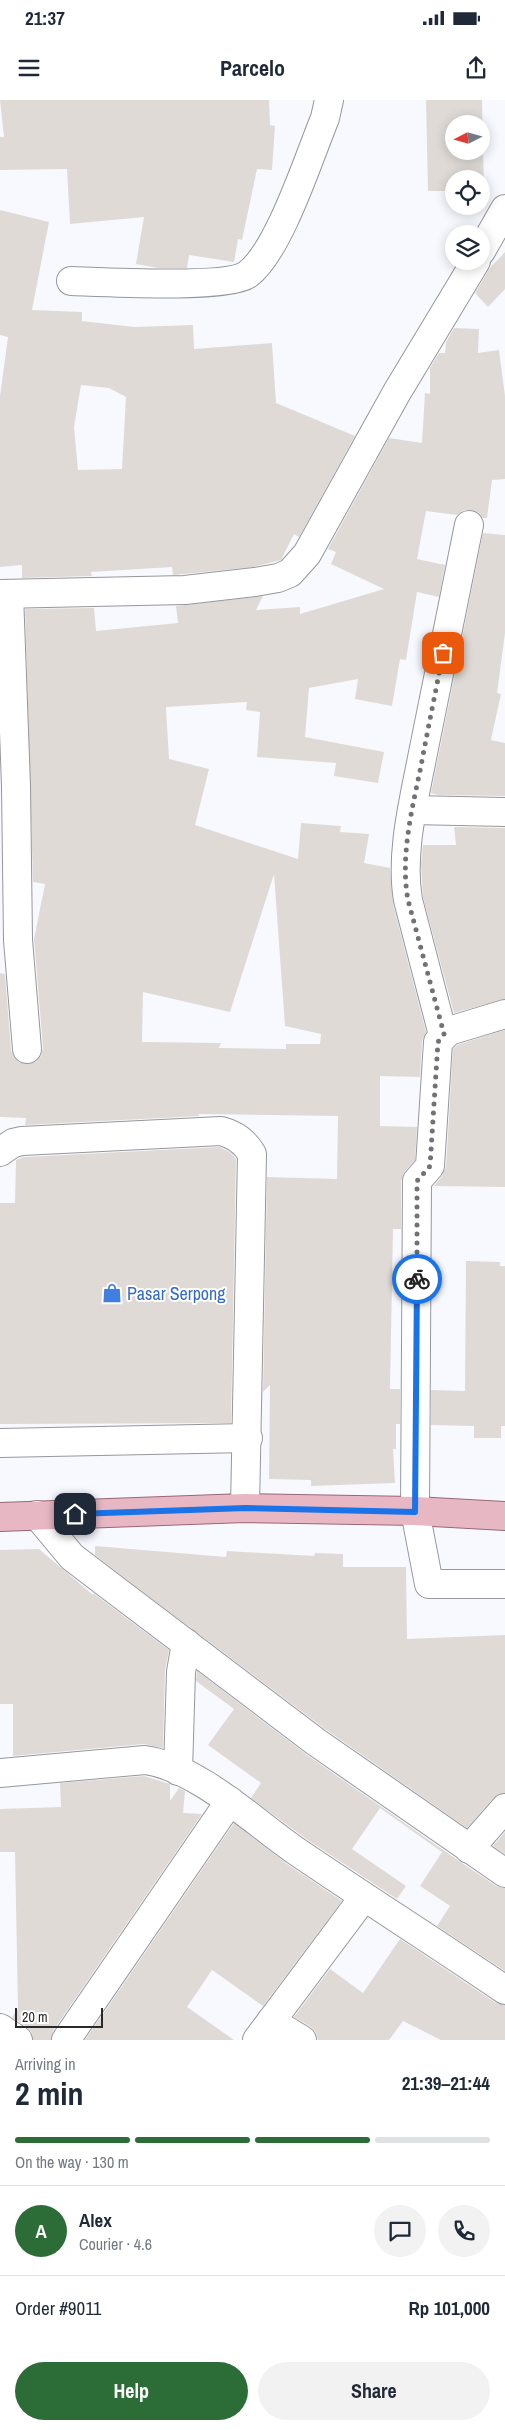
<!DOCTYPE html>
<meta charset="utf-8">
<style>
body{margin:0;font-family:"Archivo Narrow",sans-serif;background:#f2f2f3;color:#1f2937;height:100vh;display:flex;flex-direction:column;font-size:19px;white-space:nowrap}
*{box-sizing:border-box;margin:0}
p{font-size:16px;color:#747a83}
.icon{flex:none;width:28px;height:28px;fill:none;stroke:currentColor;stroke-width:2;stroke-linecap:round;stroke-linejoin:round}
.map{position:relative;height:1940px;overflow:hidden}
.details{display:flex;flex-direction:column;background:#fff;flex:1}
.details>*{flex:none}
.needle{width:32px;rotate:264deg}
.buttons{position:absolute;left:445px;top:15px;display:grid;gap:10px}
.buttons a{display:grid;place-items:center;width:45px;height:45px;border-radius:50%;background:#fff;box-shadow:0 2px 12px #0003;font-size:25px}
.scale{position:absolute;left:15px;bottom:12px;width:88px;box-sizing:border-box;padding-left:5px;border:2px solid #29292b;border-top:0;font-size:14px;line-height:18px;white-space:nowrap;color:#29292b;-webkit-text-stroke:4px #fff;paint-order:stroke}
.pin{position:absolute;display:grid;place-items:center;width:42px;height:42px;color:#fff;margin:-21px;border-radius:10px;box-shadow:0 2px 8px #0006}
.courier{position:absolute;display:grid;place-items:center;width:50px;height:50px;margin:-25px;border:4px solid #1a73e8;border-radius:50%;background:#fff;color:#222;box-shadow:0 1px 6px #0007}
.summary em{font-style:normal;font-weight:700}
.summary div{display:flex;flex-direction:column-reverse}
.summary{display:flex;align-items:center;justify-content:space-between;height:85px;padding:0 15px}
h1{font-size:32px;font-weight:700;line-height:38px}
.bar{display:grid;grid-template-columns:repeat(4,1fr);gap:8px 5px;align-content:center;height:60px;padding:0 15px}
.bar i{height:6px;border-radius:4px;background:#e0e1e3}
.bar .current{background:#2c6d37}
.bar p{grid-column:span 4}
.line{display:flex;align-items:center;gap:12px;padding:0 15px;border-top:1px solid #e0e1e3}
.line div{flex:1}
.round{display:grid;place-items:center;flex:none;width:52px;height:52px;border-radius:26px;background:#f2f2f3}
.primary-button{display:flex;gap:10px;margin-top:auto;padding:10px 15px}
.primary-button a{flex:1;height:58px;border-radius:30px;background:#2c6d37;color:#fff;font-size:20px;font-weight:700;line-height:58px;text-align:center}
.primary-button a+a{background:#f2f2f3;color:#1f2937}
.status{display:flex;justify-content:space-between;align-items:center;height:35px;padding:0 25px;background:#fff;direction:ltr}
.status svg{height:14px;fill:currentColor}
header{display:flex;justify-content:space-between;align-items:center;height:65px;padding:0 15px;background:#fff;font-size:22px;font-weight:700}
.map>svg:first-child{display:block}
.building{fill:#dfdad6;fill-rule:evenodd}
.lines{fill:none;stroke-linecap:round;stroke-linejoin:round}
.minor-casing{stroke:#96979c;stroke-width:30}
.major-casing{stroke:#9a6774;stroke-width:30}
.minor{stroke:#fff;stroke-width:28}
.major{stroke:#e7b8c4;stroke-width:28}
.done{stroke:#717275;stroke-width:5;stroke-dasharray:0 9}
.route{stroke:#1a73e8;stroke-width:6}
.labels{text-anchor:middle;dominant-baseline:central;stroke-width:4;stroke-linejoin:round;paint-order:stroke}
.shop-label{font-size:18px;fill:#366cbe;stroke:#fff;text-anchor:start}
</style>
<div class="status"><b>21:37</b><svg viewBox="0 0 49 12"><path d="M0 12V9h3v3zM5 12V6h3v6zM10 12V3h3v9zM15 12V0h3v12zM26 1h20v11H26zM47 4h2v5h-2z"/></svg></div>
<header><svg class="icon" aria-label="menu" viewBox="0 0 24 24"><path d="M4 6h16M4 12h16M4 18h16"/></svg>Parcelo<svg class="icon" aria-label="share" viewBox="0 0 24 24"><path d="M12 15V3M7 8l5-5 5 5M5 13v7h14v-7"/></svg></header>
<div class="map">
<svg width="505" height="1940" viewBox="0 0 505 1940">
<rect width="100%" height="100%" fill="#f8f9ff"/>
<g class="building">
<path d="M0,0H269L270,25L275,26L272,70L257,69L242,140L238,139L234,162L189,155L187,168H158L136,164L144,117L70,124L67,69L0,70V37H4Z"/>
<path d="M426,0H482L484,90H481V79H454V91H428ZM454,24H481V51H454Z"/>
<path d="M0,110L49,122L32,210L82,212V221L134,227L193,225L194,249L272,243L276,303L355,336L299,437L294,434L281,460L253,467L184,474L173,475L172,467L91,472L92,476L22,478V465L0,467V296L8,237L0,235ZM81,285L109,288L126,297L122,369L78,370L74,327Z"/>
<path d="M505,152V189L488,207L475,193L490,168Z"/>
<path d="M454,228L479,229L478,253L499,250L505,296V379L492,380L487,418H482L479,413L472,410H464L457,415L426,411L417,459L445,465L439,497L417,492L406,560L400,559L392,606L355,599L358,579L309,588L305,637L384,652L378,683L334,676L336,663L257,657L260,612L246,610L247,602L166,607L169,659L209,669L195,725L298,759L301,723L341,726L340,732L369,734L364,763L390,768L393,804L426,932L422,941L420,977L380,976V1026L417,1027L415,1060L405,1071L401,1081V1129H393L390,1289H400V1324H396V1349H393L395,1383L311,1386V1380L269,1379L270,1285L263,1292L267,1077L337,1079L338,1016L198,1014L200,1016L25,1025L26,1018L0,1017V873L5,874L11,950L14,957L20,963L29,964L36,962L41,956L43,948L34,839L45,784L33,782L25,509L94,508L96,531L178,523L176,506L263,496L256,510L300,507V514L384,489L331,464L336,452L328,449L389,338L422,343L425,293L430,294V268L439,253H445L446,242ZM274,774L285,926L321,934L320,944H286V949L219,948L221,943L142,942L143,892L230,912Z"/>
<path d="M483,433L505,435V533L497,593L501,594L491,640L505,643V696L438,695L431,693Z"/>
<path d="M454,727L505,728V899L454,913L423,797L421,764L423,745H456Z"/>
<path d="M505,930V1087L434,1086L442,1076L446,1067L453,949L457,945Z"/>
<path d="M219,1047L230,1052L236,1059L231,1323L0,1324V1103H15L16,1060L24,1057Z"/>
<path d="M466,1161L500,1162V1166H505V1326H501V1338H474V1326L431,1325V1290L465,1291Z"/>
<path d="M95,1446L226,1457L227,1451L314,1456L315,1453L343,1454V1467H406L407,1539L505,1535V1693L493,1698L467,1728L325,1629L123,1477L95,1455Z"/>
<path d="M39,1449L93,1495V1493L169,1550L165,1571L163,1648L144,1644L13,1656V1604H0V1450Z"/>
<path d="M197,1571L307,1655L459,1761L496,1786L505,1788V1871L437,1826L450,1806L420,1786L442,1752L380,1708L352,1749L406,1786L397,1799L305,1738L251,1698L261,1683L208,1645L234,1609L196,1581Z"/>
<path d="M144,1676L170,1684V1701L179,1688L185,1691L183,1713L202,1714L53,1931L51,1940H33L32,1933L27,1927L12,1917L18,1909L15,1752H0V1709L61,1707L60,1683Z"/>
<path d="M234,1723L287,1764L342,1801L263,1906L212,1870L187,1907L234,1940H85Z"/>
<path d="M505,1732V1754L493,1746Z"/>
<path d="M400,1839L496,1903L505,1905V1940H441L403,1921L389,1940H318L316,1933L311,1927L294,1917L330,1869L363,1893Z"/>
</g>
<g class="lines">
<defs>
<g id="minor">
<path d="M481,151L505,109"/>
<path d="M71,181C102,182 229,189 248,174C279,151 309,57 325,18L329,0"/>
<path d="M0,494L185,490L255,482L278,478L290,473L307,454L397,292L476,161"/>
<path d="M9,494L16,686L18,840L27,949"/>
<path d="M412,710L505,712"/>
<path d="M505,914L449,931L438,942L430,1066L417,1081L415,1411L429,1484H505"/>
<path d="M443,935L408,800C400,753 414,700 423,653C438,577 454,501 469,425"/>
<path d="M0,1052L13,1043L22,1041L221,1031C235,1035 244,1041 252,1054L245,1408"/>
<path d="M0,1343L248,1338"/>
<path d="M37,1415L72,1457L114,1489L316,1642L505,1773"/>
<path d="M178,1671L181,1572L186,1543"/>
<path d="M0,1673L145,1660C197,1667 254,1722 296,1751C365,1798 436,1843 505,1890"/>
<path d="M469,1749L505,1708"/>
<path d="M271,1921L302,1940"/>
<path d="M0,1928L18,1940"/>
<path d="M66,1940L230,1701"/>
<path d="M257,1940L364,1797"/>
</g>
<path id="major" d="M0,1417L245,1408L415,1411L505,1416"/>
</defs>
<use href="#minor" class="minor-casing"/>
<use href="#major" class="major-casing"/>
<use href="#minor" class="minor"/>
<use href="#major" class="major"/>
</g>
<g class="lines">
<path class="done" d="M417,1179V1081L430,1066L438,942L444,934L408,800C400,757 412,709 421,666C428,628 436,590 443,553"/>
<path class="route" d="M75,1414L246,1408L415,1412L417,1179"/>
</g>
<defs>
<symbol id="shop-bare" viewBox="-9 -9 18 18"><path d="M-5-2.5h2.3a2.7 3.5 0 0 1 5.4 0H5L5.5 6h-11ZM-1.5-2.5h3a1.5 2.3 0 0 0-3 0Z" fill="#3f7fe0" stroke="#fff" stroke-width="2.5" paint-order="stroke"/></symbol>
</defs>
<g fill-rule="evenodd">
<use href="#shop-bare" x="98" y="1179" width="28" height="28"/>
</g>
<g class="labels">
<g class="shop-label">
<text x="127" y="1193">Pasar Serpong</text>
</g>
</g>
</svg>
<div class="buttons">
<a><svg class="needle" viewBox="-14 -14 28 28"><path d="M0-13l5 13h-10z" fill="#e53935"/><path d="M0 13l5-13h-10z" fill="#747a83"/></svg></a>
<a><svg class="icon" aria-label="locate" viewBox="0 0 24 24"><circle cx="12" cy="12" r="6"/><path d="M12 2v4M12 18v4M2 12h4M18 12h4"/></svg></a>
<a><svg class="icon" aria-label="layers" viewBox="0 0 24 24"><path d="M12 4l9 5-9 5-9-5zM3 14l9 5 9-5"/></svg></a>
</div>
<div class="scale">20 m</div>
<div class="pin" style="left:443px;top:553px;background:#ea580c"><svg class="icon" aria-label="bag" viewBox="0 0 24 24"><path d="M5 8h14l-1 12H6zM9 8a3 3 0 0 1 6 0"/></svg></div>
<div class="pin" style="left:75px;top:1414px;background:#1f2937"><svg class="icon" aria-label="home" viewBox="0 0 24 24"><path d="M3 11l9-7 9 7M6 9v11h12V9"/></svg></div>
<div class="courier" style="left:417px;top:1179px"><svg class="icon" aria-label="bike" viewBox="0 0 24 24"><circle cx="6" cy="16" r="4"/><circle cx="18" cy="16" r="4"/><path d="M6 16l4-8h5l3 8M10 8l3 8H6M13 5h3"/></svg></div>
</div>
<section class="details">
<div class="summary"><div><h1>2 min</h1><p>Arriving in</p></div><em>21:39–21:44</em></div>
<div class="bar"><i class="current"></i><i class="current"></i><i class="current"></i><i></i><p>On the way · 130 m</p></div>
<div class="line" style="height:90px"><b class="round" style="background:#2c6d37;color:#fff">A</b><div><b>Alex</b><p>Courier · 4.6</p></div><a class="round"><svg class="icon" aria-label="chat" viewBox="0 0 24 24"><path d="M4 5h16v11H9l-5 4z"/></svg></a><a class="round"><svg class="icon" aria-label="phone" viewBox="0 0 24 24"><path d="M5 4h4l2 5-3 2q2 4 5 5l2-3 5 2v4C11 20 4 13 5 4z"/></svg></a></div>
<div class="line" style="height:65px"><div>Order #9011</div><b>Rp 101,000</b></div>
<div class="primary-button"><a>Help</a><a>Share</a></div>
</section>
